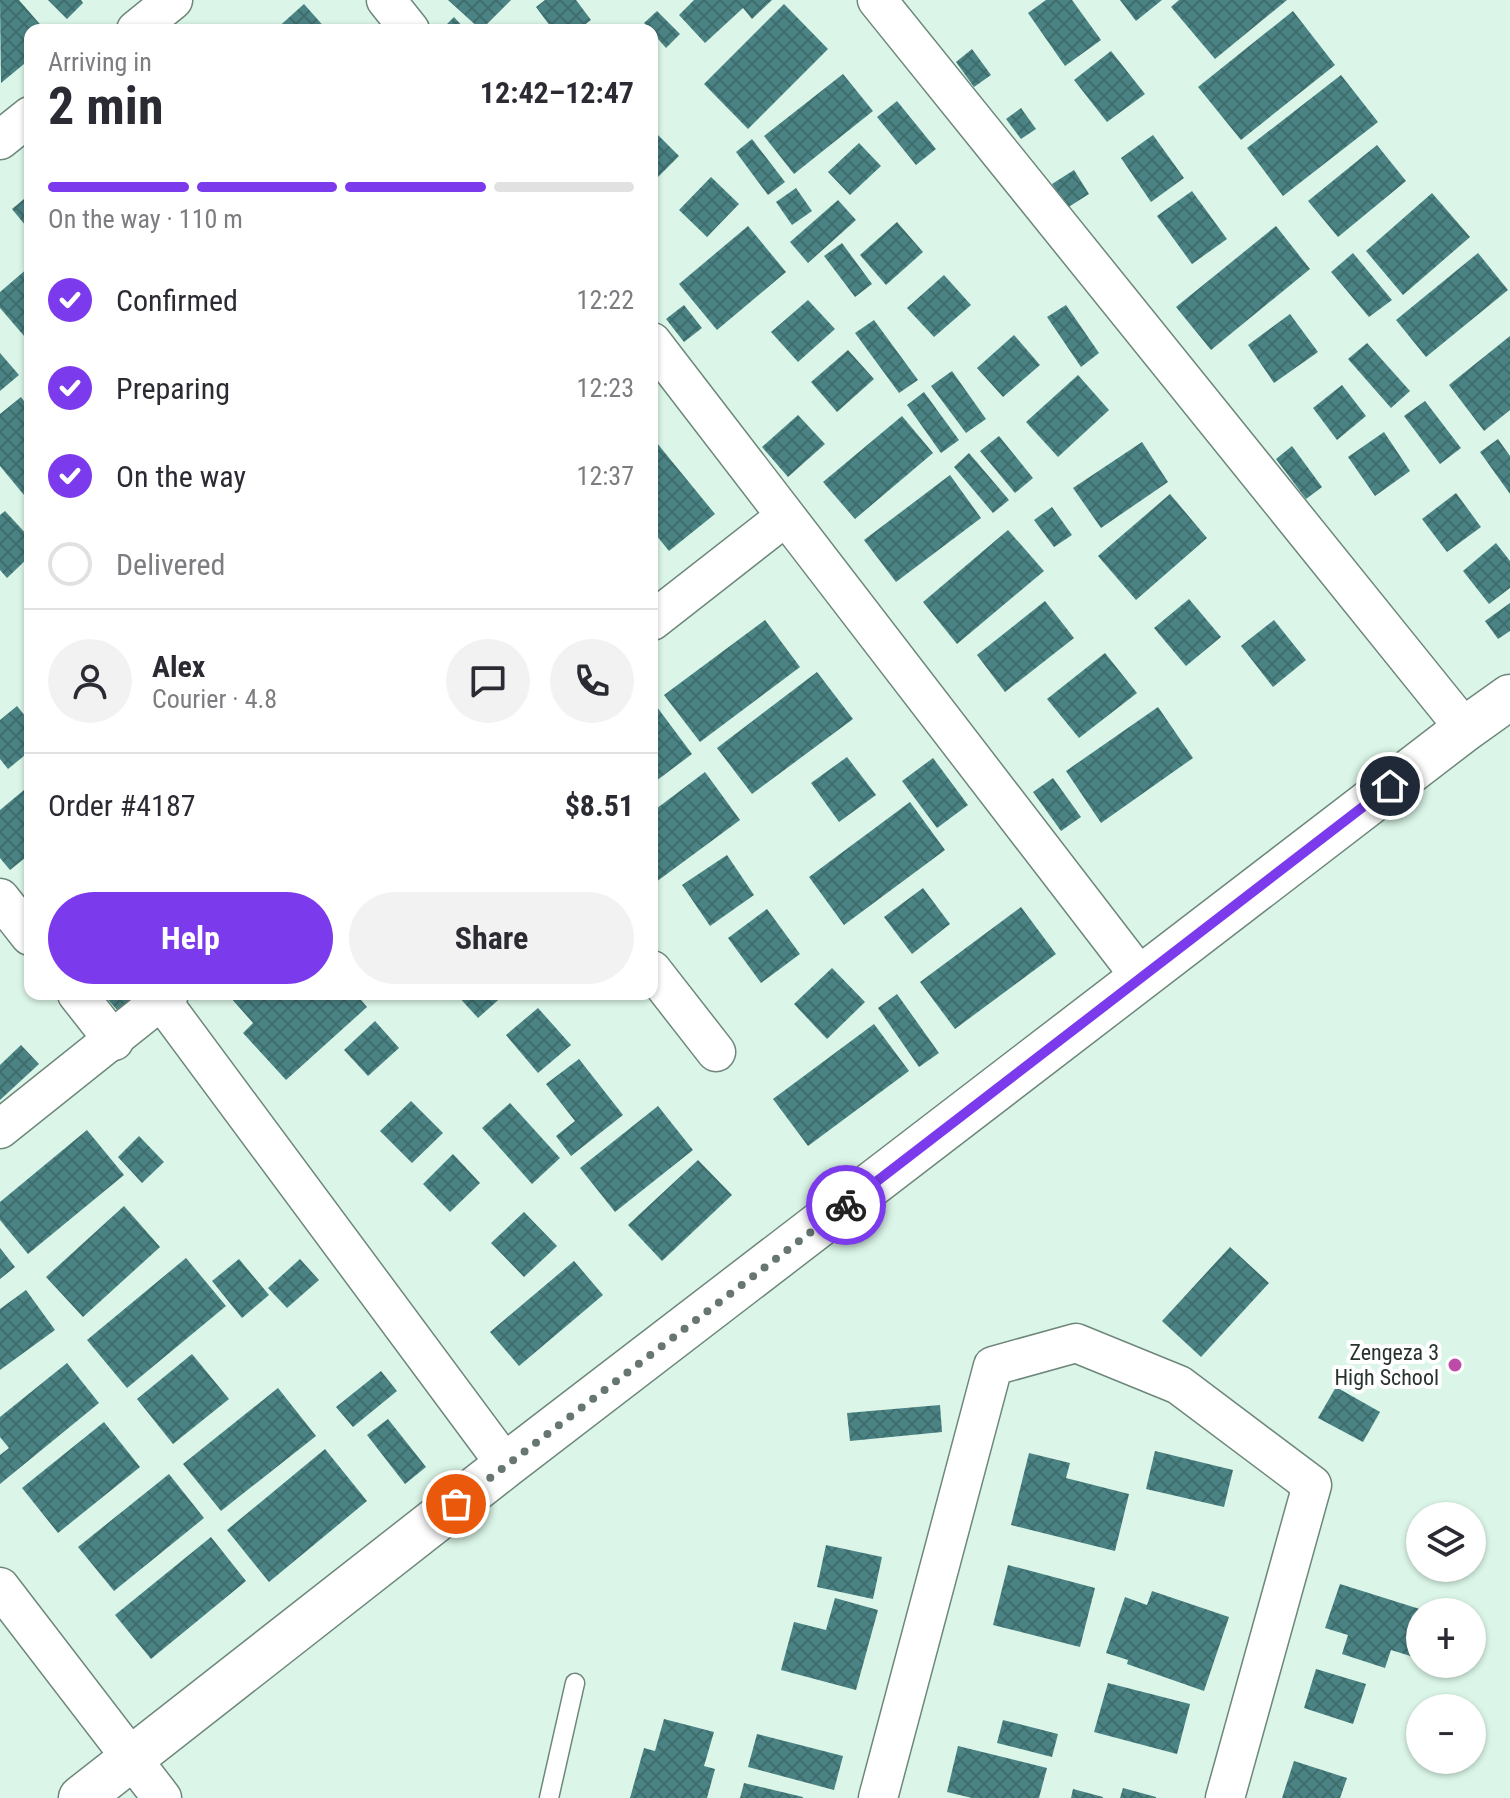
<!DOCTYPE html>
<meta charset="utf-8">
<style>
body{margin:0;font-family:"Roboto Condensed",sans-serif;background:#f2f2f3;color:#2b2b33;height:100vh;display:flex;flex-direction:column;font-size:30px;white-space:nowrap}
*{box-sizing:border-box;margin:0}
p{font-size:26px;color:#7c7c81}
.icon{flex:none;width:44px;height:44px;fill:none;stroke:currentColor;stroke-width:2;stroke-linecap:round;stroke-linejoin:round}
.map{position:relative;flex:1;overflow:hidden}
.drawer{position:absolute;left:24px;top:24px;width:634px;height:976px;display:flex;flex-direction:column;background:#fff;border-radius:16px;box-shadow:0 2px 6px #0004}
.drawer>*{flex:none}
.fabs{position:absolute;left:1406px;top:1502px;display:grid;gap:16px}
.fabs a{display:grid;place-items:center;width:80px;height:80px;border-radius:50%;background:#fff;box-shadow:0 2px 6px #0004;font-size:40px}
.pin{position:absolute;display:grid;place-items:center;width:68px;height:68px;color:#fff;margin:-34px;border:4px solid #fff;border-radius:50%;box-shadow:0 2px 8px #0007}
.courier{position:absolute;display:grid;place-items:center;width:80px;height:80px;margin:-40px;border:6px solid #7c3aed;border-radius:50%;background:#fff;color:#222;box-shadow:0 2px 10px #0007}
.overview em{font-style:normal;font-weight:700}
.overview div{display:flex;flex-direction:column-reverse}
.overview{display:flex;align-items:center;justify-content:space-between;height:136px;padding:0 24px}
h1{font-size:52px;font-weight:700;line-height:60px}
.bar{display:grid;grid-template-columns:repeat(4,1fr);gap:12px 8px;align-content:center;height:96px;padding:0 24px}
.bar i{height:10px;border-radius:6px;background:#e1e1e2}
.bar .on{background:#7c3aed}
.bar p{grid-column:span 4}
.line{display:flex;align-items:center;gap:20px;padding:0 24px;border-top:2px solid #e1e1e2}
.line div{flex:1}
.round{display:grid;place-items:center;flex:none;width:84px;height:84px;border-radius:42px;background:#f2f2f3}
ol{padding:0 24px;list-style:none}
li{display:flex;align-items:center;gap:24px;height:88px}
li p{margin-inline-start:auto}
li .icon{padding:8px;border-radius:50%;background:#7c3aed;color:#fff;stroke-width:4}
li:last-child{color:#7c7c81}
li i{width:44px;height:44px;border:4px solid #e1e1e2;border-radius:50%}
.action{display:flex;gap:16px;margin-top:auto;padding:16px 24px}
.action a{flex:1;height:92px;border-radius:48px;background:#7c3aed;color:#fff;font-size:32px;font-weight:700;line-height:92px;text-align:center}
.action a+a{background:#f2f2f3;color:#2b2b33}
.map>svg:first-child{display:block}
.building{fill:url(#building-cross-hatch)}
.lines{fill:none;stroke-linecap:round;stroke-linejoin:round}
.service-casing{stroke:#6e877b;stroke-width:21}
.minor-casing{stroke:#6e877b;stroke-width:41}
.tertiary-casing{stroke:#6e877b;stroke-width:47}
.service{stroke:#fff;stroke-width:18}
.minor{stroke:#fff;stroke-width:38}
.tertiary{stroke:#fff;stroke-width:44}
.done{stroke:#67776f;stroke-width:8;stroke-dasharray:0 14.4}
.route{stroke:#7c3aed;stroke-width:10}
.poi-dot{fill:#bd4ca8;stroke:#fff;stroke-width:3}
.labels{text-anchor:middle;dominant-baseline:central;stroke-width:8;stroke-linejoin:round;paint-order:stroke}
.poi-label{font-size:22px;fill:#29332e;stroke:#fff;text-anchor:end}
</style>
<div class="map">
<svg width="1510" height="1798" viewBox="0 0 1510 1798">
<defs>
<pattern id="building-cross-hatch" width="8" height="8" patternUnits="userSpaceOnUse" patternTransform="scale(2)"><rect width="8" height="8" fill="#4b8384"/><path d="M0 0l8 8M0 8l8-8" fill="none" stroke="#3e6c6c"/></pattern>
</defs>
<rect width="100%" height="100%" fill="#dbf6e8"/>
<g class="building">
<path d="M0,0H19L45,30H30V59L1,83Z"/>
<path d="M48,0H81L83,3L67,19Z"/>
<path d="M448,0H511L481,30Z"/>
<path d="M545,0H576L591,20L578,30H553L536,7Z"/>
<path d="M694,0H772L752,19L743,8L705,43L679,15Z"/>
<path d="M1046,0H1072L1101,40L1065,66L1028,13Z"/>
<path d="M1120,0H1162L1136,21Z"/>
<path d="M1179,0H1287L1215,59L1171,7Z"/>
<path d="M304,4L327,30H275Z"/>
<path d="M784,4L828,49L748,129L704,84Z"/>
<path d="M657,11L680,34L666,48L644,23Z"/>
<path d="M1293,11L1335,65L1241,140L1198,87Z"/>
<path d="M454,17L466,30H441Z"/>
<path d="M972,49L991,75L974,87L956,62Z"/>
<path d="M1111,51L1145,94L1107,122L1074,80Z"/>
<path d="M843,74L873,111L794,174L764,136Z"/>
<path d="M1341,75L1378,122L1283,196L1247,148Z"/>
<path d="M897,101L936,149L916,165L877,117Z"/>
<path d="M1021,108L1036,129L1021,139L1006,119Z"/>
<path d="M652,129L679,156L652,183Z"/>
<path d="M1153,135L1184,178L1151,202L1121,158Z"/>
<path d="M752,139L785,182L768,195L736,152Z"/>
<path d="M859,143L881,166L850,195L828,172Z"/>
<path d="M1377,145L1406,181L1338,237L1308,201Z"/>
<path d="M1074,170L1089,194L1067,208L1052,184Z"/>
<path d="M711,177L739,204L707,237L679,210Z"/>
<path d="M796,188L812,211L792,225L776,202Z"/>
<path d="M1192,191L1227,239L1192,264L1157,216Z"/>
<path d="M1432,193L1470,237L1403,295L1366,251Z"/>
<path d="M30,194V231L12,209Z"/>
<path d="M838,200L856,220L808,263L790,242Z"/>
<path d="M897,222L923,252L886,285L860,255Z"/>
<path d="M748,226L786,272L717,330L679,284Z"/>
<path d="M1276,226L1310,269L1211,350L1176,307Z"/>
<path d="M842,243L872,284L855,297L824,256Z"/>
<path d="M1353,253L1392,300L1369,317L1331,272Z"/>
<path d="M1478,253L1508,290L1426,357L1396,320Z"/>
<path d="M28,268L30,333L25,337L0,308V292Z"/>
<path d="M944,275L971,305L934,337L907,308Z"/>
<path d="M808,300L835,329L798,362L771,332Z"/>
<path d="M684,305L702,328L684,342L666,319Z"/>
<path d="M1066,305L1099,353L1081,367L1047,317Z"/>
<path d="M1290,314L1318,352L1274,383L1248,345Z"/>
<path d="M874,320L918,380L899,393L855,333Z"/>
<path d="M1014,335L1040,365L1003,397L977,368Z"/>
<path d="M1510,336V410L1484,431L1449,385Z"/>
<path d="M1367,343L1410,391L1391,408L1348,359Z"/>
<path d="M848,350L874,379L837,412L811,382Z"/>
<path d="M0,353L19,375L0,391Z"/>
<path d="M952,371L986,419L966,433L931,386Z"/>
<path d="M1078,375L1109,410L1058,457L1026,422Z"/>
<path d="M1342,385L1366,416L1337,440L1313,408Z"/>
<path d="M924,392L959,440L941,453L907,405Z"/>
<path d="M21,397L30,409V490L24,495L0,466V414Z"/>
<path d="M1425,401L1461,448L1440,464L1404,416Z"/>
<path d="M798,415L825,444L788,477L762,447Z"/>
<path d="M902,416L933,453L855,519L823,482Z"/>
<path d="M1384,432L1410,471L1375,496L1348,457Z"/>
<path d="M999,436L1033,478L1015,493L980,451Z"/>
<path d="M652,437L715,514L669,551L652,530Z"/>
<path d="M1498,439L1510,456V494L1480,452Z"/>
<path d="M1142,442L1168,482L1101,528L1073,488Z"/>
<path d="M1292,446L1322,487L1306,499L1276,459Z"/>
<path d="M969,453L1009,500L993,513L954,467Z"/>
<path d="M950,475L981,518L896,582L864,540Z"/>
<path d="M1456,493L1481,527L1447,552L1422,519Z"/>
<path d="M1170,494L1207,538L1136,600L1098,556Z"/>
<path d="M1052,507L1072,535L1054,547L1034,520Z"/>
<path d="M5,511L30,538V556L7,578L0,570V515Z"/>
<path d="M1008,530L1044,571L957,644L923,602Z"/>
<path d="M1496,543L1510,561V588L1489,604L1463,571Z"/>
<path d="M1189,599L1221,637L1186,666L1154,628Z"/>
<path d="M1045,601L1074,638L1005,692L977,655Z"/>
<path d="M1510,603V631L1498,639L1485,621Z"/>
<path d="M765,620L800,667L700,742L664,695Z"/>
<path d="M1274,620L1306,660L1273,687L1241,646Z"/>
<path d="M1105,653L1137,693L1079,738L1047,699Z"/>
<path d="M817,672L853,719L752,794L717,748Z"/>
<path d="M17,706L30,722V751L8,769L0,759V720Z"/>
<path d="M657,707L692,754L652,784V711Z"/>
<path d="M1158,707L1193,758L1101,823L1066,771Z"/>
<path d="M847,757L876,795L839,822L811,783Z"/>
<path d="M933,758L968,805L937,828L902,781Z"/>
<path d="M705,772L740,820L652,885V812Z"/>
<path d="M1053,778L1081,817L1061,831L1033,792Z"/>
<path d="M30,785V854L10,870L0,858V810Z"/>
<path d="M910,802L945,850L844,925L809,877Z"/>
<path d="M727,855L754,895L710,926L682,885Z"/>
<path d="M923,888L950,924L912,954L884,917Z"/>
<path d="M1021,907L1056,954L955,1029L920,982Z"/>
<path d="M767,909L800,954L761,983L728,938Z"/>
<path d="M832,968L865,1002L827,1039L794,1004Z"/>
<path d="M103,994H154L125,1019Z"/>
<path d="M236,994H356L367,1007L286,1080L243,1033L253,1023L231,998Z"/>
<path d="M456,994H505L478,1018Z"/>
<path d="M897,994L939,1053L919,1067L878,1008Z"/>
<path d="M538,1008L571,1045L538,1073L506,1035Z"/>
<path d="M375,1021L399,1048L368,1076L344,1050Z"/>
<path d="M874,1024L909,1071L808,1146L773,1099Z"/>
<path d="M21,1045L39,1064L0,1100V1065Z"/>
<path d="M579,1059L623,1115L571,1156L556,1136L575,1121L546,1084Z"/>
<path d="M411,1101L443,1133L412,1163L380,1131Z"/>
<path d="M510,1103L560,1158L532,1184L482,1128Z"/>
<path d="M658,1106L693,1150L615,1212L580,1168Z"/>
<path d="M87,1130L124,1175L28,1254L0,1220V1202Z"/>
<path d="M139,1136L164,1162L142,1183L118,1157Z"/>
<path d="M453,1154L480,1183L450,1212L423,1184Z"/>
<path d="M698,1160L732,1195L662,1261L628,1225Z"/>
<path d="M124,1206L160,1247L83,1317L46,1277Z"/>
<path d="M524,1212L557,1246L524,1277L491,1243Z"/>
<path d="M1230,1247L1269,1283L1201,1357L1162,1321Z"/>
<path d="M0,1248L15,1267L0,1279Z"/>
<path d="M186,1258L226,1306L127,1388L87,1340Z"/>
<path d="M239,1259L269,1295L242,1318L212,1281Z"/>
<path d="M300,1259L319,1280L287,1308L268,1288Z"/>
<path d="M574,1261L603,1295L519,1366L490,1332Z"/>
<path d="M26,1290L55,1330L0,1370V1309Z"/>
<path d="M192,1354L229,1399L173,1444L137,1399Z"/>
<path d="M67,1363L99,1403L0,1484V1455L9,1448L0,1437V1417Z"/>
<path d="M381,1371L397,1391L353,1427L336,1407Z"/>
<path d="M1336,1387L1380,1412L1363,1442L1318,1418Z"/>
<path d="M278,1388L316,1436L221,1511L183,1464Z"/>
<path d="M940,1405L942,1432L850,1441L847,1413Z"/>
<path d="M388,1419L426,1467L405,1484L367,1435Z"/>
<path d="M104,1422L140,1467L58,1533L22,1488Z"/>
<path d="M325,1449L367,1501L269,1582L227,1530Z"/>
<path d="M1155,1451L1233,1470L1224,1507L1146,1489Z"/>
<path d="M1029,1453L1070,1463L1066,1478L1129,1494L1115,1551L1011,1525Z"/>
<path d="M169,1474L204,1518L114,1591L78,1547Z"/>
<path d="M211,1537L246,1581L151,1659L115,1615Z"/>
<path d="M826,1545L882,1557L873,1599L817,1587Z"/>
<path d="M1008,1565L1095,1588L1080,1647L993,1625Z"/>
<path d="M1340,1584L1426,1611L1420,1612V1659L1391,1650L1385,1668L1342,1654L1348,1635L1325,1628Z"/>
<path d="M1152,1591L1229,1617L1204,1691L1127,1664L1128,1660L1106,1653L1125,1597L1147,1605Z"/>
<path d="M835,1598L878,1610L856,1690L781,1670L794,1622L826,1630Z"/>
<path d="M1316,1669L1366,1684L1353,1724L1304,1708Z"/>
<path d="M1108,1683L1190,1704L1177,1754L1094,1732Z"/>
<path d="M664,1719L714,1732L704,1766L715,1769L707,1798H630L644,1748L655,1751Z"/>
<path d="M1003,1720L1058,1734L1052,1757L997,1743Z"/>
<path d="M757,1734L843,1756L834,1790L748,1767Z"/>
<path d="M958,1746L1047,1768L1039,1798H972L947,1792Z"/>
<path d="M1294,1761L1347,1778L1340,1798H1282Z"/>
<path d="M744,1783L803,1797V1798H740Z"/>
<path d="M1123,1788L1156,1797V1798H1120Z"/>
<path d="M1073,1789L1103,1797V1798H1071Z"/>
</g>
<g class="lines">
<defs>
<path id="service" d="M549,1798L575,1683"/>
<g id="minor">
<path d="M386,0L410,30"/>
<path d="M877,0L1465,729"/>
<path d="M136,30L173,0"/>
<path d="M0,140L30,116"/>
<path d="M652,342L1142,979"/>
<path d="M652,621L785,517"/>
<path d="M0,898L30,936"/>
<path d="M652,970L716,1052"/>
<path d="M77,994L114,1041"/>
<path d="M161,1000L506,1465"/>
<path d="M0,1129L169,994"/>
<path d="M0,1587L162,1798"/>
<path d="M878,1798L993,1366L1076,1343L1179,1385L1312,1485L1225,1798"/>
</g>
<path id="tertiary" d="M81,1798L506,1465L1465,729L1510,697"/>
</defs>
<use href="#service" class="service-casing"/>
<use href="#minor" class="minor-casing"/>
<use href="#tertiary" class="tertiary-casing"/>
<use href="#service" class="service"/>
<use href="#minor" class="minor"/>
<use href="#tertiary" class="tertiary"/>
</g>
<g class="lines">
<path class="done" d="M456,1504L846,1205"/>
<path class="route" d="M846,1205L1390,786"/>
</g>
<circle class="poi-dot" cx="1455" cy="1365" r="8"/>
<g class="labels">
<g class="poi-label">
<text x="1439" y="1352">Zengeza 3<tspan x="1439" dy="25">High School</tspan></text>
</g>
</g>
</svg>
<div class="fabs">
<a><svg class="icon" aria-label="layers" viewBox="0 0 24 24"><path d="M12 4l9 5-9 5-9-5zM3 14l9 5 9-5"/></svg></a>
<a>+</a>
<a>−</a>
</div>
<div class="pin" style="left:456px;top:1504px;background:#ea580c"><svg class="icon" aria-label="bag" viewBox="0 0 24 24"><path d="M5 8h14l-1 12H6zM9 8a3 3 0 0 1 6 0"/></svg></div>
<div class="pin" style="left:1390px;top:786px;background:#1f2937"><svg class="icon" aria-label="home" viewBox="0 0 24 24"><path d="M3 11l9-7 9 7M6 9v11h12V9"/></svg></div>
<div class="courier" style="left:846px;top:1205px"><svg class="icon" aria-label="bike" viewBox="0 0 24 24"><circle cx="6" cy="16" r="4"/><circle cx="18" cy="16" r="4"/><path d="M6 16l4-8h5l3 8M10 8l3 8H6M13 5h3"/></svg></div>
<section class="drawer">
<div class="overview"><div><h1>2 min</h1><p>Arriving in</p></div><em>12:42–12:47</em></div>
<div class="bar"><i class="on"></i><i class="on"></i><i class="on"></i><i></i><p>On the way · 110 m</p></div>
<ol>
<li><svg class="icon" aria-label="check" viewBox="0 0 24 24"><path d="M5 12l5 5 9-10"/></svg>Confirmed<p>12:22</p></li>
<li><svg class="icon" aria-label="check" viewBox="0 0 24 24"><path d="M5 12l5 5 9-10"/></svg>Preparing<p>12:23</p></li>
<li><svg class="icon" aria-label="check" viewBox="0 0 24 24"><path d="M5 12l5 5 9-10"/></svg>On the way<p>12:37</p></li>
<li><i></i>Delivered</li>
</ol>
<div class="line" style="height:144px"><a class="round"><svg class="icon" aria-label="person" viewBox="0 0 24 24"><circle cx="12" cy="8" r="4"/><path d="M4 21q1-7 8-7t8 7"/></svg></a><div><b>Alex</b><p>Courier · 4.8</p></div><a class="round"><svg class="icon" aria-label="chat" viewBox="0 0 24 24"><path d="M4 5h16v11H9l-5 4z"/></svg></a><a class="round"><svg class="icon" aria-label="phone" viewBox="0 0 24 24"><path d="M5 4h4l2 5-3 2q2 4 5 5l2-3 5 2v4C11 20 4 13 5 4z"/></svg></a></div>
<div class="line" style="height:104px"><div>Order #4187</div><b>$8.51</b></div>
<div class="action"><a>Help</a><a>Share</a></div>
</section>
</div>
